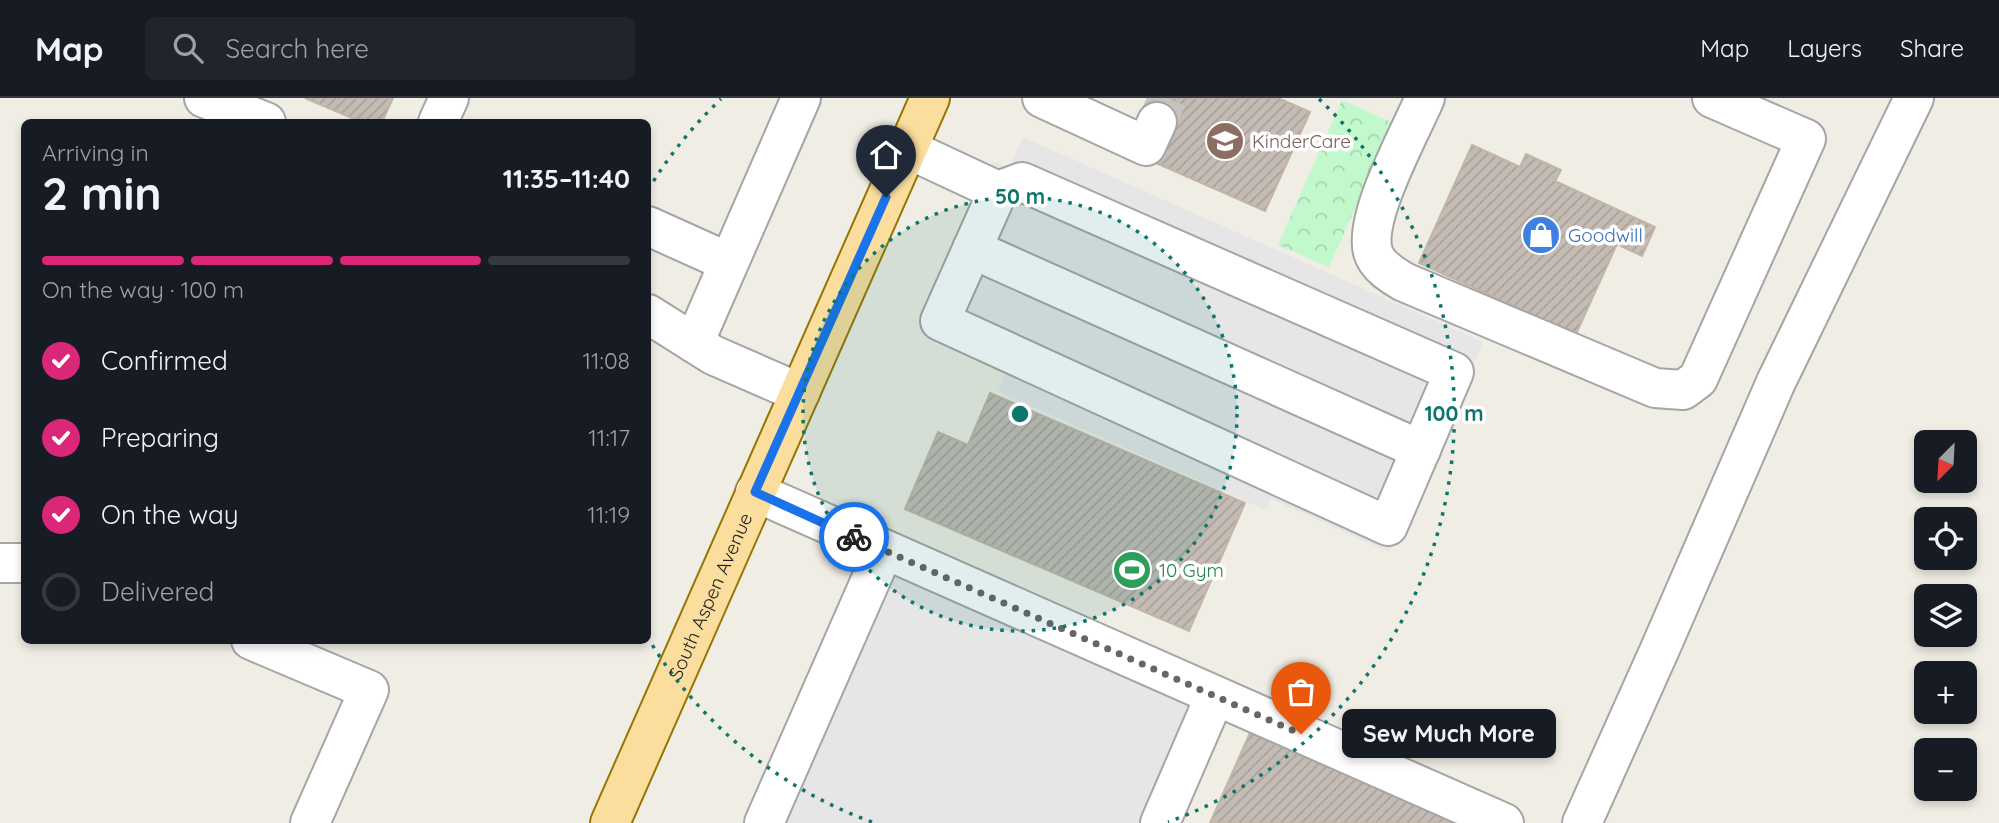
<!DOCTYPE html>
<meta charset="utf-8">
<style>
body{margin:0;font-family:Quicksand,sans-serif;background:#20242c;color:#f1f3f6;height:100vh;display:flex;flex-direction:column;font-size:26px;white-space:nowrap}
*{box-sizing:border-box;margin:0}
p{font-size:23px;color:#9ea1a6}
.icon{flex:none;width:38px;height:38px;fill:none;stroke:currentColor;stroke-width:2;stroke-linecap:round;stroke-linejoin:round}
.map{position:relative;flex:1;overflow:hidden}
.panel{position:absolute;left:21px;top:21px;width:630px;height:525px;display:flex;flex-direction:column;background:#171b24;border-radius:10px;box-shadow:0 4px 10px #0003}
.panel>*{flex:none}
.needle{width:46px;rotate:204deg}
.controls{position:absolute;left:1914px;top:332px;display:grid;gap:14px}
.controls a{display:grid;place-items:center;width:63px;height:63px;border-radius:10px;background:#171b24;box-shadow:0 4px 10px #0003;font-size:35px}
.pin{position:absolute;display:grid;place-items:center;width:60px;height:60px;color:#fff;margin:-72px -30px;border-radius:50% 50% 50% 0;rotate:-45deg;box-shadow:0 0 7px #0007}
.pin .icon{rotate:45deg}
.courier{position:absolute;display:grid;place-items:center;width:70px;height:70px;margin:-35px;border:5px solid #1a73e8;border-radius:50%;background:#fff;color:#222;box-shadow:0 2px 9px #0007}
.bubble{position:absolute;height:49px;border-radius:10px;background:#171b24;box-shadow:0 4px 10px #0003;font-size:23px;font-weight:700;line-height:49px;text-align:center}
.head em{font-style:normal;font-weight:700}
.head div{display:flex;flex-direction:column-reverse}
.head{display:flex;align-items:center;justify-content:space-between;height:119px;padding:0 21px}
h1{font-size:46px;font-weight:700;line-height:52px}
.bar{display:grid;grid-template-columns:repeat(4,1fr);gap:10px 7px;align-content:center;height:84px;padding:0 21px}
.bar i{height:9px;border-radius:5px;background:#363941}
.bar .selected{background:#db2777}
.bar p{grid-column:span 4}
ol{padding:0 21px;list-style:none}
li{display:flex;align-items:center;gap:21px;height:77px}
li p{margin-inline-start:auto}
li .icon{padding:7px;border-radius:50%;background:#db2777;color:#fff;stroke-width:4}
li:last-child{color:#9ea1a6}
li i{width:38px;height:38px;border:4px solid #363941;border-radius:50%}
header{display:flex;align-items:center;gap:42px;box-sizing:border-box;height:98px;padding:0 35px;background:#171b24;border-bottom:2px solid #363941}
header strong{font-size:33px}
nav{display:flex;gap:38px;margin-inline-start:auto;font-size:24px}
.search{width:490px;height:63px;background:#20242c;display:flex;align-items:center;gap:18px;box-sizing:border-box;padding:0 24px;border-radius:10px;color:#9ea1a6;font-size:26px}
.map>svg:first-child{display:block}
.park{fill:url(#park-crowns)}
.parking{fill:#e6e6e6}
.building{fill:url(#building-hatch);stroke:#c0b5a7;stroke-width:2}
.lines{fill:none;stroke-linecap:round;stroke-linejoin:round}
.minor-tunnel{stroke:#c5c4bc;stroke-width:38;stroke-dasharray:38 19;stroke-linecap:butt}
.minor-casing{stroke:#a5a5a5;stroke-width:42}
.major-casing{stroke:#967602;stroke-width:42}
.minor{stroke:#fff;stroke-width:38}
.major{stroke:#fbdd9e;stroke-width:38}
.done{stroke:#676663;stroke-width:7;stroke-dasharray:0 12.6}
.route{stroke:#1a73e8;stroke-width:9}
.ring{fill:none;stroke:#0f766e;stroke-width:3.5;stroke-dasharray:3.5 7}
.labels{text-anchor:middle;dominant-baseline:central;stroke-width:7;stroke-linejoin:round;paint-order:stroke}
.education-label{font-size:19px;fill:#785e54;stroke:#fff;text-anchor:start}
.shop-label{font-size:19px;fill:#366cbe;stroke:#fff;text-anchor:start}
.leisure-label{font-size:19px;fill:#27864d;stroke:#fff;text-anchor:start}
.street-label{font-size:19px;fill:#1e1e1e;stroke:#fff}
.centre{fill:#0f766e;stroke:#fff;stroke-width:3.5}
.ring-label{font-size:21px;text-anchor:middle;font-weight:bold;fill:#0f766e;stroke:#fff;stroke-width:7;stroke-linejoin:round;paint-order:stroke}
</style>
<header>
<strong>Map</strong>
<div class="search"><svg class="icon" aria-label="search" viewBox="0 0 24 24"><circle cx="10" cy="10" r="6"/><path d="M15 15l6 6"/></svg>Search here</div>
<nav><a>Map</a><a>Layers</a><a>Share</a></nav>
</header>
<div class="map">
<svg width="1999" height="725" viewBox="0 0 1999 725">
<defs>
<pattern id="park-crowns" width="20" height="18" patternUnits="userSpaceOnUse" patternTransform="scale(1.75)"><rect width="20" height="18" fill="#c2f9cc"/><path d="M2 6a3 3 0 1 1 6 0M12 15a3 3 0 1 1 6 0" fill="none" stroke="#a6d5af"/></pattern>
<pattern id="building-hatch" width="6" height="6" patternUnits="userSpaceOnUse" patternTransform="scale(1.75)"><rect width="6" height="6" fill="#c4bcb4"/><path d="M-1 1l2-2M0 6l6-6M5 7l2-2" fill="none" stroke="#a8a19a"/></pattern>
</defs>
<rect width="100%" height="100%" fill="#efede4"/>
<path class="park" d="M1342,2L1393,25L1329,169L1278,147Z"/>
<g class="parking">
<path d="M1023,39L1483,244L1389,454L1271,401L1266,412L998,293L1008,270L923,218L993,63L1009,70Z"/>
<path d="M898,472L1193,602L1139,725H786Z"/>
</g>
<g class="building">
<path d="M305,0H393L382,24H361Z"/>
<path d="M1148,0H1278L1310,14L1265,113L1147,61L1141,16Z"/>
<path d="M1472,47L1520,69L1526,56L1561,72L1555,83L1655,129L1642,158L1617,146L1576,236L1419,165Z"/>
<path d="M990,295L1245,405L1189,533L905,411L938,334L968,347Z"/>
<path d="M1253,628L1469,725H1210Z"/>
</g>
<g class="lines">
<path class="minor-tunnel" d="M1157,24L1168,0"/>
<defs>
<g id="minor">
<path d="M204,0L266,24"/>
<path d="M1042,0L1146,48L1157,24"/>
<path d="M1425,0C1410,35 1363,119 1373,154C1377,168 1392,177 1404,184L1655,290L1683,292L1698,281L1806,41L1712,0"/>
<path d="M438,24L449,0"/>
<path d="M908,51L998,93L940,223L1388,428L1454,274L1022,84L998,93"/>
<path d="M648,128L728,164"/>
<path d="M972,151L1421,352"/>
<path d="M648,216L713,257L800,295"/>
<path d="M694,245L801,0"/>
<path d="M755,394L1504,725"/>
<path d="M0,465H24"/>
<path d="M251,542L369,592L310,725"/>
<path d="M764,725L884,452"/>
<path d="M1160,725L1215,598"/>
<path d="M1582,725L1660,551L1776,284L1914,0"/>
</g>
<g id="major">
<path id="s1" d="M610,725L930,0"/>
</g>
</defs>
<use href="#minor" class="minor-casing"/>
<use href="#major" class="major-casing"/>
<use href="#minor" class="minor"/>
<use href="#major" class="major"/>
</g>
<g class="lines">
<path class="done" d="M854,439L1301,636"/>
<path class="route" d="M854,439L755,394L886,99"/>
</g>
<circle cx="1020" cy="316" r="217" fill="#0f766e" fill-opacity=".12"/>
<g class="ring">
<circle cx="1020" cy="316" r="217"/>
<path d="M872 724A434 434 0 0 1 648 540M648 92A434 434 0 0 1 721 1M1319 1A434 434 0 0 1 1168 724"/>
</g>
<defs>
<symbol id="school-disc" viewBox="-11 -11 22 22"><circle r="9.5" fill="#8d6e63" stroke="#fff"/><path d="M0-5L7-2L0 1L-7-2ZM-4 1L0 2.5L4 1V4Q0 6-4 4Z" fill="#fff"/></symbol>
<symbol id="shop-disc" viewBox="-11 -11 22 22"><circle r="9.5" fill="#3f7fe0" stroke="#fff"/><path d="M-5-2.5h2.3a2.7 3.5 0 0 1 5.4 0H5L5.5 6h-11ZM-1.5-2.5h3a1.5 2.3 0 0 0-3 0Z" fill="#fff"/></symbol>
<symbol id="stadium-disc" viewBox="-11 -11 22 22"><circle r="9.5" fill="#2e9e5b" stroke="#fff"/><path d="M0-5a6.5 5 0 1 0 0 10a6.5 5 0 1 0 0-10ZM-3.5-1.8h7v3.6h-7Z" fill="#fff"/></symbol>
</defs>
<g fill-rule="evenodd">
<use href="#school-disc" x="1203" y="21" width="44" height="44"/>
<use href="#shop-disc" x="1519" y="115" width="44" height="44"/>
<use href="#stadium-disc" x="1110" y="450" width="44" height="44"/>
</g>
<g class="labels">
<g class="education-label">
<text x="1252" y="43">KinderCare</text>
</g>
<g class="shop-label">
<text x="1568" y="137">Goodwill</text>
</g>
<g class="leisure-label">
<text x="1159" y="472">10 Gym</text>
</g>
<g class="street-label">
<text stroke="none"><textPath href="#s1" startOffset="248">South Aspen Avenue</textPath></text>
</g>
</g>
<circle cx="1020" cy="316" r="10" class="centre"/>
<g class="ring-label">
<text x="1020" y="106">50 m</text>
<text x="1454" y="323">100 m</text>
</g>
</svg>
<div class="controls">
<a><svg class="needle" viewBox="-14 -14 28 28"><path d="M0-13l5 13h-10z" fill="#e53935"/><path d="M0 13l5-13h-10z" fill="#9ea1a6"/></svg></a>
<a><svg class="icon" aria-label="locate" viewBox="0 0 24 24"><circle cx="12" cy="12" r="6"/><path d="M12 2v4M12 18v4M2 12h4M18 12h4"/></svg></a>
<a><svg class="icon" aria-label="layers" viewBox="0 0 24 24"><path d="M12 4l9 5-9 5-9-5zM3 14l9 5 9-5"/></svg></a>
<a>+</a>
<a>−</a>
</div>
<div class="pin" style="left:1301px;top:636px;background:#ea580c"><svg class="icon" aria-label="bag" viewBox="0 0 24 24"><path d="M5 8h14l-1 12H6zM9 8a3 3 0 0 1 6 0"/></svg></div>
<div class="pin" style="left:886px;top:99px;background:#1f2937"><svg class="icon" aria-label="home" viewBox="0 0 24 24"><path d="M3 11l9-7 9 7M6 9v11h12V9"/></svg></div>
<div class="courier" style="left:854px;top:439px"><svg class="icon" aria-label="bike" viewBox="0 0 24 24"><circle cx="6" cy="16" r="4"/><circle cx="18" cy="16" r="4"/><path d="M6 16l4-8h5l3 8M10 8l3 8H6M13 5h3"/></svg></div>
<div class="bubble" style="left:1342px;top:611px;width:214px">Sew Much More</div>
<section class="panel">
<div class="head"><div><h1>2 min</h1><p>Arriving in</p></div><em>11:35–11:40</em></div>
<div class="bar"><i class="selected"></i><i class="selected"></i><i class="selected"></i><i></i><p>On the way · 100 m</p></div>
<ol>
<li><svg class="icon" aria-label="check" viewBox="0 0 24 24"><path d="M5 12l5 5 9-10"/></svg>Confirmed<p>11:08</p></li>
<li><svg class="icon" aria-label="check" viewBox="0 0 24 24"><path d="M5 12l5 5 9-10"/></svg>Preparing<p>11:17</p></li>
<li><svg class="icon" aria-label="check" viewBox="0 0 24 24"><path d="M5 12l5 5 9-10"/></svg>On the way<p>11:19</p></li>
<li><i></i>Delivered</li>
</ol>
</section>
</div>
